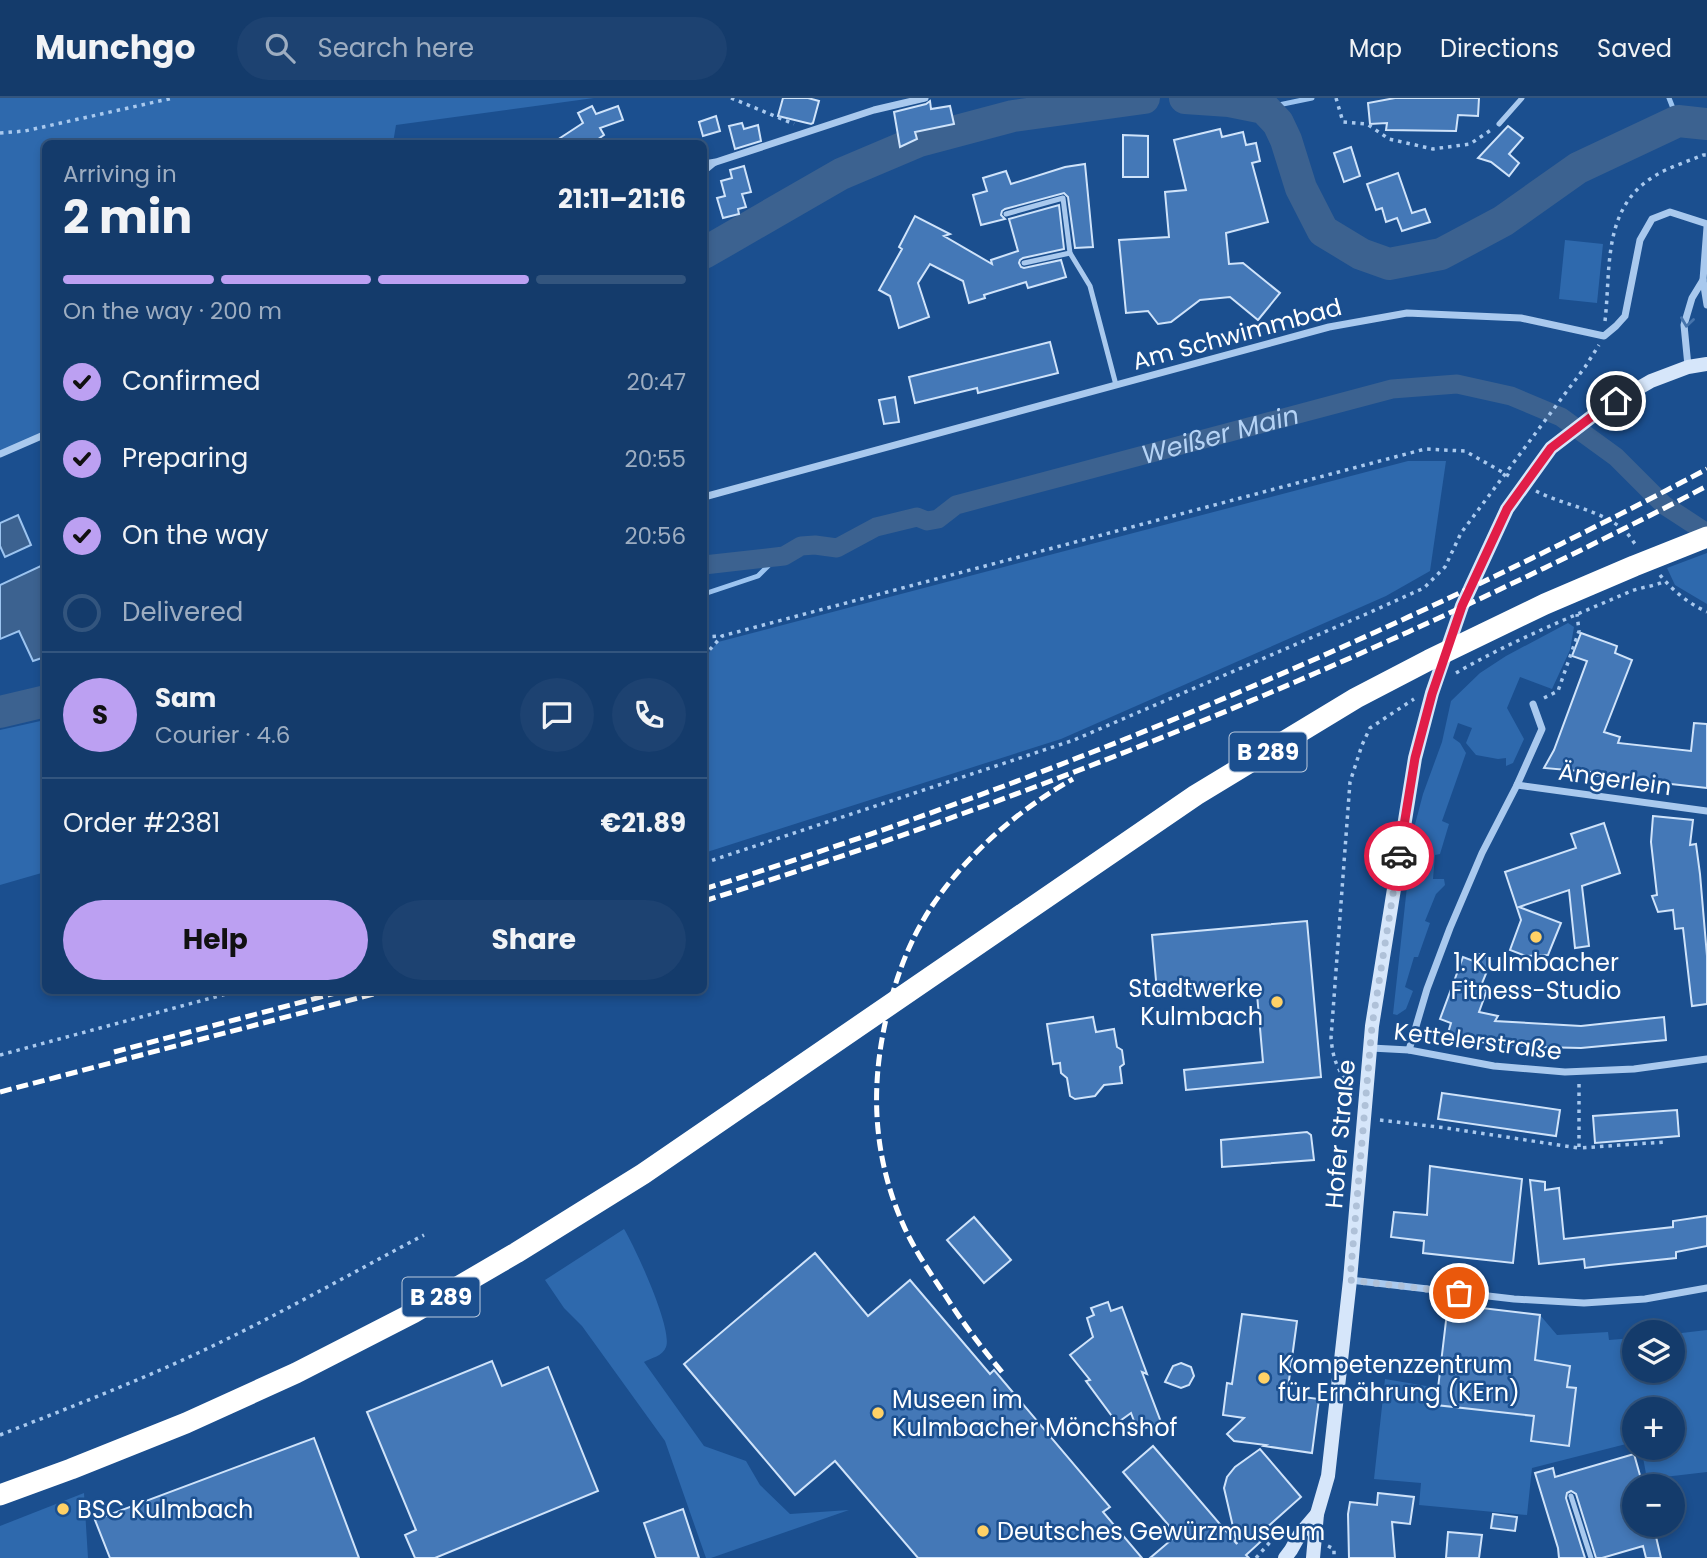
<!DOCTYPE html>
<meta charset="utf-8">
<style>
body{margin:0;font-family:Poppins,sans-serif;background:#1d4271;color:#f1f3f6;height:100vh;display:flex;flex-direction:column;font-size:26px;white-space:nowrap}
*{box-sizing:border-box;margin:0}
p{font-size:23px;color:#9dadc1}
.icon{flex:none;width:38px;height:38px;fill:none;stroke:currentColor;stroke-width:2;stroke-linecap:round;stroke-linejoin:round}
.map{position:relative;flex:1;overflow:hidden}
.panel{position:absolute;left:42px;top:42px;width:665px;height:854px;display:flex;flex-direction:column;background:#143b6b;border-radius:10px;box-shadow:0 4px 10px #0003,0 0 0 2px #33557e}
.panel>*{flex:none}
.buttons{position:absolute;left:1622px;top:1222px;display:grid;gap:14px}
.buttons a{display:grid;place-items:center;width:63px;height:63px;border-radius:50%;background:#143b6b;box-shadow:0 4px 10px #0003,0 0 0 2px #33557e;font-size:35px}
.pin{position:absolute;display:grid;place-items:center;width:60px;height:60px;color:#fff;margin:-30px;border:4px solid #fff;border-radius:50%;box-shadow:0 2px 7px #0007}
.courier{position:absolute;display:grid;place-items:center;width:70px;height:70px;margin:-35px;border:5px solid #e11d48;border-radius:50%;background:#fff;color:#222;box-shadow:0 2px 9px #0007}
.headline em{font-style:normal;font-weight:700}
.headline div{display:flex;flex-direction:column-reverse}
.headline{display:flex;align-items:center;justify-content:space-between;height:119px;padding:0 21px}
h1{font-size:46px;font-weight:700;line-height:52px}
.bar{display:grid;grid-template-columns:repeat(4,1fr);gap:10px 7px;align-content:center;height:84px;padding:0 21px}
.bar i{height:9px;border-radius:5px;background:#33557e}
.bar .current{background:#bca0f2}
.bar p{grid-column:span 4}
.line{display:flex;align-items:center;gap:18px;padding:0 21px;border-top:2px solid #33557e}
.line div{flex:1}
.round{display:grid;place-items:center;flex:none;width:74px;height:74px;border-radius:37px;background:#1d4271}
ol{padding:0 21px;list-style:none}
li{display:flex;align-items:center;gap:21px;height:77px}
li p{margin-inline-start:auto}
li .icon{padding:7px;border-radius:50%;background:#bca0f2;color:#111;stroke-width:4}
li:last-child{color:#9dadc1}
li i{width:38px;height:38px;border:4px solid #33557e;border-radius:50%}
.action{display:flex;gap:14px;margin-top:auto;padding:14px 21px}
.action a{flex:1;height:80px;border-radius:42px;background:#bca0f2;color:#111;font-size:28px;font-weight:700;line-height:80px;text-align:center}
.action a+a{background:#1d4271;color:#f1f3f6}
header{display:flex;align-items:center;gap:42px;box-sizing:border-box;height:98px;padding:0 35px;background:#143b6b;border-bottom:2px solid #33557e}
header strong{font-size:33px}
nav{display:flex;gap:38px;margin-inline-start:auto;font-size:24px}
.search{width:490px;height:63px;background:#1d4271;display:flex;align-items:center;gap:18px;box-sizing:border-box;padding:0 24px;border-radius:38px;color:#9dadc1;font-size:26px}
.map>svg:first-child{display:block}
.green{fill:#2e69ad}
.water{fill:#3c6290;stroke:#9cc4f0;stroke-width:2}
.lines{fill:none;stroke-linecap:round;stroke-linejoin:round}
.stream{stroke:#9cc4f0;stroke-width:5}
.canal{stroke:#3c6290;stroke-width:19}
.river{stroke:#3c6290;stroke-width:32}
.building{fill:#4478b7;stroke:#cfe3fa;stroke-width:2}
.path{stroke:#a9c9ee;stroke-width:3.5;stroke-dasharray:3.5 5;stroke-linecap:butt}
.lane{stroke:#a9c9ee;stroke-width:5}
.street{stroke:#a9c9ee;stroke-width:7}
.secondary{stroke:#d6e6fa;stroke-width:14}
.highway{stroke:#fff;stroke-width:21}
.rail{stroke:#fff;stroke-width:5;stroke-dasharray:12 5;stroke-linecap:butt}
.oneway{stroke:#4674ac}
.done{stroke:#afc1d8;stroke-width:7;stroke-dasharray:0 12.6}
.route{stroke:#e11d48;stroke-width:9}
.poi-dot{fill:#ffd166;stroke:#1b4f8f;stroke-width:2.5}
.labels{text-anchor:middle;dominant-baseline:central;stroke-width:5;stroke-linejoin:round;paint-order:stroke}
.shield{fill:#1b4f8f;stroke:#bbcadd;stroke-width:2}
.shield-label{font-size:23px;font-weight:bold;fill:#fff}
.street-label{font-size:24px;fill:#fff;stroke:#1b4f8f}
.poi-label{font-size:24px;fill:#fff;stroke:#1b4f8f;text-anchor:start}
.water-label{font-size:26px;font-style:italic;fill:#b5d3f5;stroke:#1b4f8f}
</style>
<header>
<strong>Munchgo</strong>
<div class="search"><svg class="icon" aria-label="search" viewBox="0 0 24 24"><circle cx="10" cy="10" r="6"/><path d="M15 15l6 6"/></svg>Search here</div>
<nav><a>Map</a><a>Directions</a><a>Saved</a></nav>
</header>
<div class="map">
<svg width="1707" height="1460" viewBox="0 0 1707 1460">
<rect width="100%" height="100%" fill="#1b4f8f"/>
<g class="green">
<path d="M0,0H594L396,27L393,45L46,46L45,336L0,356Z"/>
<path d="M1565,142L1603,146L1597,205L1559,201Z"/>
<path d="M1408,363H1446L1430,473L1386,498L1061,641L704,755V560L718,544Z"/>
<path d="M1707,455V506L1675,487L1667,470Z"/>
<path d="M1568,525L1574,529L1570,552L1552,591L1520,579L1507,610L1524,641L1513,665L1506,668V660L1498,661L1476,657L1466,645L1472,630L1458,625L1453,640L1460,645L1466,655L1442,723L1449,726L1440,756L1435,757L1433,781H1444L1445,787L1436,796L1425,823L1430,825L1418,859H1414L1405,889L1413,893L1406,911L1397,917L1393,916L1413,734L1423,696L1442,644L1451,603L1480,575L1506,558Z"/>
<path d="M45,622V774L0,787V632Z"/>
<path d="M624,1131C635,1149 673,1231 666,1249C663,1258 651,1260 644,1264L704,1348L746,1363L760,1387L790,1416L849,1412L711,1460H706L665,1343L582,1228L564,1210L545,1182Z"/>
<path d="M1448,1206L1540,1217L1557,1237L1608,1234L1609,1242L1634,1240V1272H1673V1236L1707,1232V1374L1647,1381L1641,1349H1673V1311H1634V1344L1532,1370L1527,1417L1419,1407L1421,1385L1374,1381L1385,1281L1438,1290Z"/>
<path d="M84,1395L88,1460H0V1428Z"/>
</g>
<g class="water">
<path d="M18,417L31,447L5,459L0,448V425Z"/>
<path d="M45,466V559L33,563L19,533L0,541V487Z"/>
</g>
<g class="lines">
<g class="stream">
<path d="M1669,0L1678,23"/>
<path d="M1264,10L1312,0"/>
<path d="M704,496L758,478L776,460"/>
</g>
<path class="canal" id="s1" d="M704,467L784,458L801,448L815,447L837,450L876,429L917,419L927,423L938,421L956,407L1392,291L1457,286L1511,298L1561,319L1616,359L1664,407L1707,435"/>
<g class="river">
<path d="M1185,0L1229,3L1264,10L1278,25L1286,42L1301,90L1323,133L1361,156L1389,166L1441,156L1503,123L1578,70L1678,23L1707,26"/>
<path d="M704,155L841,76L919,43L1013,18L1144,0"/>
<path d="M0,614L46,603"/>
</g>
</g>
<g class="building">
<path d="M783,0H808L819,3L813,25L811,26L778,18Z"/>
<path d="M1395,0H1479L1478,18L1458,17L1456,33L1386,32L1387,25L1370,26L1368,5Z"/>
<path d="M930,3L931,11L950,8L954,26L915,34L917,41L900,49L894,14L926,6Z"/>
<path d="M592,8L596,16L618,8L623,22L600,30L604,37L591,46H551L583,25L578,15Z"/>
<path d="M716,18L720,33L703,38L699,24Z"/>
<path d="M742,25L744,31L758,27L761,43L735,51L729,28Z"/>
<path d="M1508,28L1523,40L1509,56L1519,65L1509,78L1491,64L1478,60Z"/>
<path d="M1220,31L1222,39L1243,34L1246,47L1256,45L1260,63L1252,65L1268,124L1226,135L1229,166L1243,165L1280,195L1258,222L1230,199L1200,202L1171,224L1158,226L1148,213L1126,215L1119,142L1169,139L1165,94L1186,92L1174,42Z"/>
<path d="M1123,37L1148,38V79H1123Z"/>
<path d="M1351,49L1360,78L1344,84L1334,55Z"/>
<path d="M1085,66L1093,149L1075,150L1068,99L1064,95L1005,111L1002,113L1001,117L1005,121L981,127L973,97L987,93L983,80L1006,73L1011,86L1065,69Z"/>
<path d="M744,68L751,94L742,96L746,109L738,111L739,116L723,120L717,100L725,98L721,83L732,80L730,72Z"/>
<path d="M1398,75L1412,115L1425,111L1430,124L1402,133L1397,120L1386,124L1382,110L1376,112L1367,86Z"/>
<path d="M1059,107L1064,151L1023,160L1020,162L1019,165L1021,169L1024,170L1061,162L1066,179L1028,190L1026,184L984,197L985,200L969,205L963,183L930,166L918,185L929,219L899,230L890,198L879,192L902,151L899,149L915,118L950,136L944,138L992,166L991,162L1018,153L1009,121Z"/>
<path d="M1050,244L1058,275L978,295L977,290L915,305L909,279Z"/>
<path d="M895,299L899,324L884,326L879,302Z"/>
<path d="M1581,535L1617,548L1615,555L1632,562L1604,634L1620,639L1618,645L1691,653L1694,625L1707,626V690L1590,677V674L1544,670L1554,652L1587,563L1572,558Z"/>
<path d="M1653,718L1693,722L1690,747L1696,746L1700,776L1707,858V906L1692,908L1683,830L1675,831L1673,812L1658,814L1652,798L1657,797L1651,744Z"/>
<path d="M1604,725L1620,775L1582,788L1589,848L1575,850L1569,792L1519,809L1561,825L1548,857L1526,858L1510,852L1521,822L1505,774L1576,750L1571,736Z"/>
<path d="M1307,823L1321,979L1186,992L1184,972L1263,964L1256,885L1157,894L1152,837Z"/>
<path d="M1479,856L1492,861L1480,890L1487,892L1479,914L1498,918L1495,923L1581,928L1664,919L1666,942L1581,950L1539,949L1468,943L1447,938L1451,925L1440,921L1463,859L1476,864Z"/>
<path d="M1093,919L1096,934L1114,931L1117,949L1122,952L1124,966L1120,969L1122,985L1104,987L1095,998L1075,1001L1070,998L1067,980L1061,975L1060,965L1053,966L1047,926Z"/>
<path d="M1442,995L1560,1012L1556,1038L1438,1021Z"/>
<path d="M1677,1012L1679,1038L1595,1045L1593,1018Z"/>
<path d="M1307,1034L1311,1037L1314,1062L1222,1069L1221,1042Z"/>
<path d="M1430,1068L1522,1081L1513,1165L1423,1155L1424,1143L1391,1139L1394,1114L1427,1117Z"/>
<path d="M1530,1082L1545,1084V1092L1559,1090L1564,1141L1673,1129V1123L1707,1118V1148L1676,1154V1160L1609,1167L1585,1170L1584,1161L1539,1166Z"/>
<path d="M974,1119L1011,1162L984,1185L947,1142Z"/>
<path d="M815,1155L868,1218L910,1182L990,1276L994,1272L1110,1409L1103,1414L1142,1460H918L835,1363L795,1397L684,1266Z"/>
<path d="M1108,1204L1111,1213L1122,1209L1147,1276L1142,1274L1161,1324L1143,1331H1137L1131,1315L1117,1325L1086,1283L1090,1282L1070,1257L1093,1239L1087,1220L1094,1217L1091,1210Z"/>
<path d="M1448,1206L1540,1217L1535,1262L1570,1268L1567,1289L1576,1290L1569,1348L1531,1343L1534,1318L1436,1307Z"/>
<path d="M1242,1216L1297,1223L1287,1297L1319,1301L1312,1355L1264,1348L1266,1347L1234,1343L1227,1336L1244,1320L1223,1317L1227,1285L1232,1286Z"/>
<path d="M492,1263L502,1288L548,1269L598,1393L435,1460H415L405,1437L416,1432L367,1314Z"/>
<path d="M1181,1265L1191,1269L1194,1278L1189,1287L1181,1290L1165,1284L1173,1268Z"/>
<path d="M314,1340L359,1460H110L95,1422Z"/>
<path d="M1153,1348L1237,1446L1224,1390L1227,1379L1235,1369L1260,1351L1301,1399L1264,1432L1268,1437L1246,1457L1249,1460H1150L1177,1437L1123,1374Z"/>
<path d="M1634,1356L1643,1388H1634V1426H1653L1661,1460H1646L1643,1448L1602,1460H1596L1576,1396L1571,1393L1567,1395L1566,1400L1585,1460H1559L1558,1450L1535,1375L1553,1370L1555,1379Z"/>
<path d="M1378,1395L1414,1399L1410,1426L1392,1424L1395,1460H1349L1348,1416L1350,1404L1377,1407Z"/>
<path d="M683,1411L699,1460H656L644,1425Z"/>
<path d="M1493,1416L1517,1419L1515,1433L1491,1430Z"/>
<path d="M1448,1434L1482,1437L1479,1460H1446Z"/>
</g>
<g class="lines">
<g class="path">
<path d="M731,0L794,26"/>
<path d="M1336,0L1343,24L1367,26L1389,41L1433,51L1470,46L1491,32"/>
<path d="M0,35L25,33L173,0"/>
<path d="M1605,223C1611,171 1602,111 1653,79C1668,69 1687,64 1703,57H1707"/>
<path d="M1536,393C1565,408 1600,411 1625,433C1629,437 1632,442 1635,446"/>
<path d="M1660,477C1673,493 1688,505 1707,514"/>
<path d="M704,539L720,538"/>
<path d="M704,558L722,538L1425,351L1465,353L1511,379"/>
<path d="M1456,575C1511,543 1571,519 1629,494C1640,489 1653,489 1665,483"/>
<path d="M1544,600L1558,593L1579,533L1577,516"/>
<path d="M704,765L1074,642L1364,517L1424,490L1445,469L1461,435L1585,269L1599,247"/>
<path d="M0,957L241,892"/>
<path d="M1352,984L1346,983C1335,966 1333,959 1331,940L1350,684L1362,647L1370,630L1414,601"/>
<path d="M1579,986V1050L1665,1044"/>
<path d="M1380,1022L1446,1030L1579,1050"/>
<path d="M0,1337C63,1312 126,1288 187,1260C268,1223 346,1178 424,1137"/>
<path d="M1328,1448L1334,1451V1460"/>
<path d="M1256,1460L1278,1435L1284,1434"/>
</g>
<g class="lane">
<path d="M1499,26L1522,0"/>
<path d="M704,74L715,65"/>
<path d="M1006,116L1063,100L1070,155L1090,188L1116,287"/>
<path d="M1024,165L1070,155"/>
<path d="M1571,1398L1591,1460"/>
</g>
<g class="street">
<path d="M704,66L716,64L874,12L925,0"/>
<path d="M1707,129L1703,182L1707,207"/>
<path d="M1688,268L1684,227L1692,200L1703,182"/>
<path d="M0,356L46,336"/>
<path d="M704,399L1329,229L1407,215L1521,220L1604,238L1616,228L1625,218L1640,142L1652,121L1670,114L1707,126"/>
<path d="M1517,687L1707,713"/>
<path d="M1371,950L1409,952L1494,968L1565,974L1634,971L1707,961"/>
<path d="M1409,952L1427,891L1450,830L1482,755L1517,687L1542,631L1533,606"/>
<path d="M1350,1182L1514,1201L1584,1205L1645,1201L1707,1190"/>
</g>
<g class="secondary">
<path d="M1285,1460L1291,1452L1300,1436L1317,1416"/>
<path d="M1313,1460L1317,1416L1328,1378L1350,1182L1372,928L1415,660L1432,595L1462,508L1507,411L1551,350L1599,313L1651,283L1688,269L1707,266"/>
</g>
<path class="highway" d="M0,1397L71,1371L186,1325L296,1275L413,1215L516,1155L643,1076L1196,697L1356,600L1429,562L1545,506L1634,468L1707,439"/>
<g class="rail">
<path d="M704,791C1050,683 1386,541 1707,371"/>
<path d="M704,803C1049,695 1386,556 1707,388"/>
<path d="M114,954L347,892"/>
<path d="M0,994L389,892"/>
<path d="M1002,1274C981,1249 962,1224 945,1197C929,1173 913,1150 902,1124C871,1052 870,980 890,905C899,871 912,838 932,808C967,756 1018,712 1073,681"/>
</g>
</g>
<defs><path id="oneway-chevron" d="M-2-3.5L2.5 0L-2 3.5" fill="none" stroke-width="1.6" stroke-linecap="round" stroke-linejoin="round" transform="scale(1.75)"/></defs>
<use class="oneway" href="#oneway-chevron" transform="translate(1687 224) rotate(98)"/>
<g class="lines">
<path class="done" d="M1399,758L1372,928L1350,1182L1459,1195"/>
<path class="route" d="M1399,758L1415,660L1432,596L1462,508L1507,411L1551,350L1599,313L1616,303"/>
</g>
<g class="poi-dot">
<circle cx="1536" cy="839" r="7"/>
<circle cx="1277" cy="904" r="7"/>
<circle cx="1264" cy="1280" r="7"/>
<circle cx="878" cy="1315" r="7"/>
<circle cx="63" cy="1411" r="7"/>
<circle cx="983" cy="1433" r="7"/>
</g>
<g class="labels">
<g class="shield">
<rect x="1229.5" y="634.5" width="77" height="39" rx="5"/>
<rect x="402.5" y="1179.5" width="77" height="39" rx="5"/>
</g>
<g class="shield-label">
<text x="1268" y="654">B 289</text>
<text x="441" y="1199">B 289</text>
</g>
<g class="street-label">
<text transform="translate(1237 236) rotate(-15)">Am Schwimmbad</text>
<text transform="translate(1615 681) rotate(8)">Ängerlein</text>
<text transform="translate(1478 943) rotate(7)">Kettelerstraße</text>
<text transform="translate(1340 1036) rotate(-85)">Hofer Straße</text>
</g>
<g class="poi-label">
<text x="1536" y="864" text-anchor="middle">1. Kulmbacher<tspan x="1536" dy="28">Fitness-Studio</tspan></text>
<text x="1263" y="890" text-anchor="end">Stadtwerke<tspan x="1263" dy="28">Kulmbach</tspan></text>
<text x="1278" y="1266">Kompetenzzentrum<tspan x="1278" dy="28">für Ernährung (KErn)</tspan></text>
<text x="892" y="1301">Museen im<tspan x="892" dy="28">Kulmbacher Mönchshof</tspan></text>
<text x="77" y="1411">BSC Kulmbach</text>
<text x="997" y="1433">Deutsches Gewürzmuseum</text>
</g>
<g class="water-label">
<text stroke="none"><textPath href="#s1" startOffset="541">Weißer Main</textPath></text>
</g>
</g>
</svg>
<div class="buttons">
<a><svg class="icon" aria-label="layers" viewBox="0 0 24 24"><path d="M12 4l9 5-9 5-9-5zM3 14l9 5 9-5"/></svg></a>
<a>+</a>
<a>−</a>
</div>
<div class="pin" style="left:1459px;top:1195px;background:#ea580c"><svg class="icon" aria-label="bag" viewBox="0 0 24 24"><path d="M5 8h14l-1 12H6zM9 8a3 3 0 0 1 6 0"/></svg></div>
<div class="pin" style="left:1616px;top:303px;background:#1f2937"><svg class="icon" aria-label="home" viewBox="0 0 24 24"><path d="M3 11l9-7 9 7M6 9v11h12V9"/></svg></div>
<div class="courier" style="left:1399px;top:758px"><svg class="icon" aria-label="car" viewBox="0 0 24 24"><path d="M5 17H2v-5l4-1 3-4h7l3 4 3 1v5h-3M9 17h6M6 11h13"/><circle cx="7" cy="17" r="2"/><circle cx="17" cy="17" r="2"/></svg></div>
<section class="panel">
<div class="headline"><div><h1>2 min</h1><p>Arriving in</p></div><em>21:11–21:16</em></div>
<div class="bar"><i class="current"></i><i class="current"></i><i class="current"></i><i></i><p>On the way · 200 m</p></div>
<ol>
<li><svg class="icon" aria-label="check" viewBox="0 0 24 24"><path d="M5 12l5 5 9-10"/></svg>Confirmed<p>20:47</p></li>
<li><svg class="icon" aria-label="check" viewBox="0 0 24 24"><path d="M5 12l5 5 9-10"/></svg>Preparing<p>20:55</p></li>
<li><svg class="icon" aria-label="check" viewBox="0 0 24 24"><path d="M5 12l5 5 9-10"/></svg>On the way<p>20:56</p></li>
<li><i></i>Delivered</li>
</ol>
<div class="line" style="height:126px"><b class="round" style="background:#bca0f2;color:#111">S</b><div><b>Sam</b><p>Courier · 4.6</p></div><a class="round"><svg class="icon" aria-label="chat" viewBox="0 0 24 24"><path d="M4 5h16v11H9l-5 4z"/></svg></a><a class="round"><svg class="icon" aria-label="phone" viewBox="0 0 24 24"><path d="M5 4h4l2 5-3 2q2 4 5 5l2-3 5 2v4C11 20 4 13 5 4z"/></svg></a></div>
<div class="line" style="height:91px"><div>Order #2381</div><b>€21.89</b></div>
<div class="action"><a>Help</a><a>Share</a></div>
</section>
</div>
